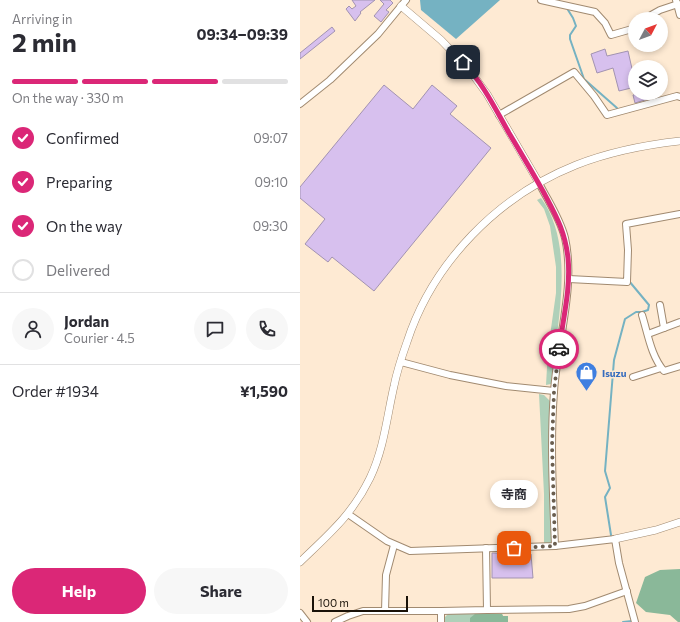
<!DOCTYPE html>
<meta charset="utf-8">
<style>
body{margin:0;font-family:Commissioner,"Noto Sans JP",sans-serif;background:#f7f7f7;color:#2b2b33;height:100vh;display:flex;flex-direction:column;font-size:15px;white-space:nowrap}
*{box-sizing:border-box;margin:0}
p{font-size:13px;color:#7c7c81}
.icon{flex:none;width:22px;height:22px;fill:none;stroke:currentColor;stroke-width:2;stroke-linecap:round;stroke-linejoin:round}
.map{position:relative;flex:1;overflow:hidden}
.drawer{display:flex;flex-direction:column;background:#fff;width:300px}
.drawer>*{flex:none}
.needle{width:26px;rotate:49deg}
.controls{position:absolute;left:328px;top:12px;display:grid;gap:8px}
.controls a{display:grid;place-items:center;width:40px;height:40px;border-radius:50%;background:#fff;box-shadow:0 2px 6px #0003;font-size:20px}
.scale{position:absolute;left:12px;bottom:10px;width:96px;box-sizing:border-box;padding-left:4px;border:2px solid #1a1208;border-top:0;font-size:11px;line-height:14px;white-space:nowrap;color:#1a1208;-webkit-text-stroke:3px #feead3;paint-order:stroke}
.pin{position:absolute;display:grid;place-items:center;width:34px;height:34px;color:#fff;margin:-17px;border-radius:8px;box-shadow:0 2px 6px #0006}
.courier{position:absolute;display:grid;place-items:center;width:40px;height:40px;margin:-20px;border:3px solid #db2777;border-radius:50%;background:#fff;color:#222;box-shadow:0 1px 5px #0007}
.bubble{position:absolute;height:28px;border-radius:14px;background:#fff;box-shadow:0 2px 6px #0003;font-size:13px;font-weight:700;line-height:28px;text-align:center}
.head em{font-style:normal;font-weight:700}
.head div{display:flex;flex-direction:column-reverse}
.head{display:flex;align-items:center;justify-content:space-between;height:68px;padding:0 12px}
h1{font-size:26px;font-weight:700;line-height:30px}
.bar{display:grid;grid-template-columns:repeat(4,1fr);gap:6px 4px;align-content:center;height:48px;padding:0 12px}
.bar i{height:5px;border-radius:3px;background:#e1e1e2}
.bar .current{background:#db2777}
.bar p{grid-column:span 4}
.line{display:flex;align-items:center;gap:10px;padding:0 12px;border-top:1px solid #e1e1e2}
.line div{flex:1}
.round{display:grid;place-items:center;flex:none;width:42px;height:42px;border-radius:21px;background:#f7f7f7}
ol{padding:0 12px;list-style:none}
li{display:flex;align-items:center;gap:12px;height:44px}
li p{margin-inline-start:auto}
li .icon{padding:4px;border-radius:50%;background:#db2777;color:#fff;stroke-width:4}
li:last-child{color:#7c7c81}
li i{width:22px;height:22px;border:2px solid #e1e1e2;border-radius:50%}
.primary-button{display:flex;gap:8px;margin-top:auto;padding:8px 12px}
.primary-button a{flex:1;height:46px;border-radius:24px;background:#db2777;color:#fff;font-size:16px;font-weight:700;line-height:46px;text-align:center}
.primary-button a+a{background:#f7f7f7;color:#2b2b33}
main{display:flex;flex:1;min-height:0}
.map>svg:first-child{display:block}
.green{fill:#afd0b9}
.forest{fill:#8ab899}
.water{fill:#75b2c2}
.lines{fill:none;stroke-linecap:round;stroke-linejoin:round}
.stream{stroke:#75b2c2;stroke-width:2}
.building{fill:#d7c0ee;stroke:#a293b1}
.minor-casing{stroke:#a18a70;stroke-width:8}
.tertiary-casing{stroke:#a18a70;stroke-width:8}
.minor{stroke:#fff;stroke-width:6}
.tertiary{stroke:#fff;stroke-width:7}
.done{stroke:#6a5e4f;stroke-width:4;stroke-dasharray:0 7.2}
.route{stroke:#db2777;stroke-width:5}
.labels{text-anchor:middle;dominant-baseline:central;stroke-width:3;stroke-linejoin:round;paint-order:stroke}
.shop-label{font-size:10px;font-weight:bold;fill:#366cbe;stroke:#feead3;text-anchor:start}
</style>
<main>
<section class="drawer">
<div class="head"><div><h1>2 min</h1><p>Arriving in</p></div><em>09:34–09:39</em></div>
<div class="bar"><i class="current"></i><i class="current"></i><i class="current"></i><i></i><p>On the way · 330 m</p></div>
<ol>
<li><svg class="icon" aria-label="check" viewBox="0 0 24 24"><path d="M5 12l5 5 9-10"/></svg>Confirmed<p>09:07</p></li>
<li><svg class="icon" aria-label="check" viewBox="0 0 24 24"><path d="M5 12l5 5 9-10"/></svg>Preparing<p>09:10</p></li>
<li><svg class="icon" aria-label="check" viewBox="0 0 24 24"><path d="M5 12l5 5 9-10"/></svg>On the way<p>09:30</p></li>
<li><i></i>Delivered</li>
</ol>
<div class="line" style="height:72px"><a class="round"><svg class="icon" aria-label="person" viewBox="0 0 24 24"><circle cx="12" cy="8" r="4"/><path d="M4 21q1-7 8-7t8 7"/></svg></a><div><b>Jordan</b><p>Courier · 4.5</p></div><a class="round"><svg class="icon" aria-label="chat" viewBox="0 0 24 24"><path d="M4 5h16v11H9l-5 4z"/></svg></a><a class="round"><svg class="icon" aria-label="phone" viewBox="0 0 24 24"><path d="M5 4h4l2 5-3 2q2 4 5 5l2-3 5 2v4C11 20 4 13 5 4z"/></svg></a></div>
<div class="line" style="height:52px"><div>Order #1934</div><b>¥1,590</b></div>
<div class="primary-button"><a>Help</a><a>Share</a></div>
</section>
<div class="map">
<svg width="380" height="622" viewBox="0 0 380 622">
<rect width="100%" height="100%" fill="#feead3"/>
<g class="green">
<path d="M241,198C277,247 256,327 251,384L246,385L248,350L256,293V267L250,226L244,209L237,200Z"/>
<path d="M239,394L244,395L250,401L249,432L252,539L251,543L244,546V494Z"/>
<path d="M148,614H202L203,616H208V622H144V618Z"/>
</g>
<g class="forest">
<path d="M380,569V622H378L370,615L346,612L336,603L345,577L360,570Z"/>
<path d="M175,614H202L203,616H208V622H170V618Z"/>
</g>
<path class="water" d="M120,0H200L156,39L121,10Z"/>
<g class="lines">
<g class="stream">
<path d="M268,10L273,18L276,26L270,35V39L284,79L317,108"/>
<path d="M311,535L305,497L310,488L305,471L314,360L325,319L336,312H342L348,310L349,305L329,281"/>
<path d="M323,622L332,621"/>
</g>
</g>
<g class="building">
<path d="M52,0H75L60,12L61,13L55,21L46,9L49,6L52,9L56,6Z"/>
<path d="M80,0H90L93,3L86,10L89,12L81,22L74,16L84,4Z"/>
<path d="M32,27L35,31L0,59V53Z"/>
<path d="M305,49L307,56L328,51L335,82V87L319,91L313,68L297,73L291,54Z"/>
<path d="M84,85L113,109L132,85L157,106L150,114L191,148L74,291L32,257L28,262L5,244L25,219L0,198V187Z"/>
<path d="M341,93H354L355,97L335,103L333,95Z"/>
<path d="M192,553L231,554L233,578H192Z"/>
</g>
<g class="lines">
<defs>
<g id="minor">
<path d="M241,0L295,12L305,23L311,35L332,29L335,26"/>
<path d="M376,0L380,15"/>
<path d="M344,19L360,10L378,4"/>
<path d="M0,104L30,80L78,34L106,0"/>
<path d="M199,115L274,72L294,96L307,115L377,96L380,97"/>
<path d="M239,183C248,201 260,218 265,238C276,286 257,342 254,392C250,443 253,495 255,546"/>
<path d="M269,279L327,282L328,250L326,224L380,214"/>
<path d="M360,305L364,328"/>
<path d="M342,315C348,334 351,356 364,371L380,366"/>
<path d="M348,334L380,322"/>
<path d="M101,362L150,375L206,386L254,391"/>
<path d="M333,377L361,368"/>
<path d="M48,514L87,541L110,551L255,546L315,539L319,563L335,622"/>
<path d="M187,610L269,609L285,606L327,591"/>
<path d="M85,611L86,575L94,545"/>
<path d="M141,611L187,610L186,548"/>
<path d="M0,613L7,622"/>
<path d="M35,622L48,616L63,611H141V622"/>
</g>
<g id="tertiary">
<path d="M101,6L141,40L168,68L187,94L239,183"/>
<path d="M315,539L356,530L380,522"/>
<path d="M0,562C29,534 52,515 70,478C84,449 87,416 94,386C97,371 102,356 107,342C133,262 198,196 276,165C309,152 344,145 380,141"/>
</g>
</defs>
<use href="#minor" class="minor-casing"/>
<use href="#tertiary" class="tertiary-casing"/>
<use href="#minor" class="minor"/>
<use href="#tertiary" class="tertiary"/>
</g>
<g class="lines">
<path class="done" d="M214,548L255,546L252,445L254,391L259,349"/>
<path class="route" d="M163,62C182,82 195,108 209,133C221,153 233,173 244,193C256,216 265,231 268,258C271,288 263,319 259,349"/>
</g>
<defs>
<symbol id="shop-pin" viewBox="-11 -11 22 30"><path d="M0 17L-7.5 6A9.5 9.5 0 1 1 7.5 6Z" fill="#3f7fe0" stroke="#feead3"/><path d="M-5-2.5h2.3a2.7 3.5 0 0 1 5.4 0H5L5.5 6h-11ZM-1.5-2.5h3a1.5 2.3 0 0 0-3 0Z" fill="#fff"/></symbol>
</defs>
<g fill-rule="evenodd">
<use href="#shop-pin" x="274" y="360" width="25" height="34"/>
</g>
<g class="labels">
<g class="shop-label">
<text x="302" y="373">Isuzu</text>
</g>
</g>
</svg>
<div class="controls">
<a><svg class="needle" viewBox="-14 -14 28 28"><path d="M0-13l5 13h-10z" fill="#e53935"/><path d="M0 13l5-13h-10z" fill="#7c7c81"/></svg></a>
<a><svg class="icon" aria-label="layers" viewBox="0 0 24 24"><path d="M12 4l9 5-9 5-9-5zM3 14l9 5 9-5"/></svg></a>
</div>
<div class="scale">100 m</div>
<div class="pin" style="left:214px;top:548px;background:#ea580c"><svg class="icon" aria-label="bag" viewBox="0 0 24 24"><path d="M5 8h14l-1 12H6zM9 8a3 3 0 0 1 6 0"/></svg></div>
<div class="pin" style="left:163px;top:62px;background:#1f2937"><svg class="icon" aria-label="home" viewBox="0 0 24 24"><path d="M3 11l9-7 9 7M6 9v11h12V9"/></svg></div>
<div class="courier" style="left:259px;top:349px"><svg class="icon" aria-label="car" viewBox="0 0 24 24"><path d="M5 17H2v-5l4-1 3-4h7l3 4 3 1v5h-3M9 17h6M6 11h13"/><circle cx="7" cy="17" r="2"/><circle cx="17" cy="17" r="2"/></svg></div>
<div class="bubble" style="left:190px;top:480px;width:48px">寺商</div>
</div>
</main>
